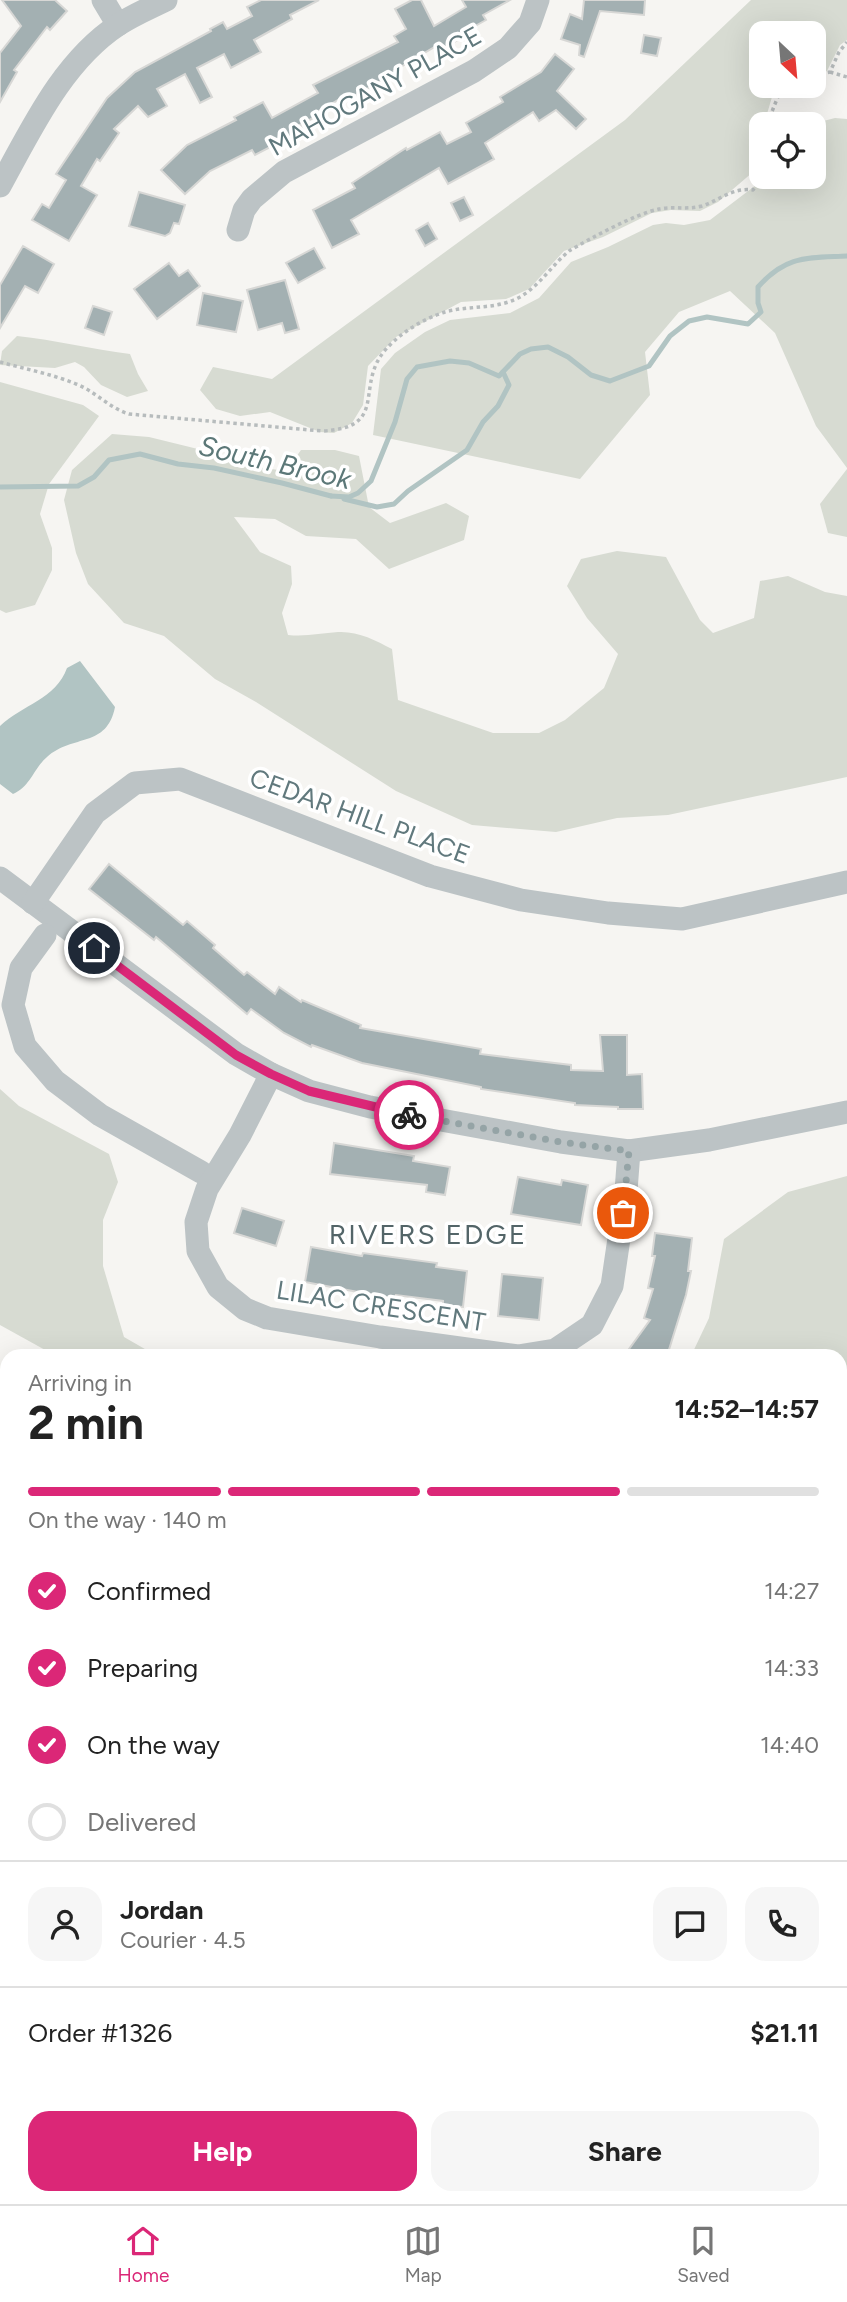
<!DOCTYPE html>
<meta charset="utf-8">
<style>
body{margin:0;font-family:Figtree,sans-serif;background:#f6f6f6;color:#222;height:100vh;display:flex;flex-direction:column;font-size:26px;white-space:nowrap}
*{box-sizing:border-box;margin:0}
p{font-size:23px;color:#767676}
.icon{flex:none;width:38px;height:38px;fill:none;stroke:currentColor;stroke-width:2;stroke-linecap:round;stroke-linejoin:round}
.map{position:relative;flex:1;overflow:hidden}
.details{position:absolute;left:0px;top:1349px;width:847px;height:856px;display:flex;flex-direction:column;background:#fff;border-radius:21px 21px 0 0;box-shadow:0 7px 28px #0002}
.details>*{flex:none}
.needle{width:46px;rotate:154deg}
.fabs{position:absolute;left:749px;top:21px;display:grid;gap:14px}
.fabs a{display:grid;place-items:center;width:77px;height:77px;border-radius:14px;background:#fff;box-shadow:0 7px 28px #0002;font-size:35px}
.pin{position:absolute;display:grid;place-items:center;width:60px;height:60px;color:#fff;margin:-30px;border:4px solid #fff;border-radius:50%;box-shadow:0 2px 7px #0007}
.courier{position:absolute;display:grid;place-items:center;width:70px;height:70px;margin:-35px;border:5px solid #db2777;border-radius:50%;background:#fff;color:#222;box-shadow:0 2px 9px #0007}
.summary em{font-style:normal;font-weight:700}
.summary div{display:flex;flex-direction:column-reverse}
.summary{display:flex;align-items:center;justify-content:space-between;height:119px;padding:0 28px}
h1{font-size:46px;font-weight:700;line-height:52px}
.bar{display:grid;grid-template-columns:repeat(4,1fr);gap:10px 7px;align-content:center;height:84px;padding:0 28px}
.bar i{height:9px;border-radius:5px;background:#e0e0e0}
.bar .selected{background:#db2777}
.bar p{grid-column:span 4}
.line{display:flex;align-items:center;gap:18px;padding:0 28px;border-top:2px solid #e0e0e0}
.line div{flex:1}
.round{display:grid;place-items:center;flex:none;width:74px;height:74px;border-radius:21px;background:#f6f6f6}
ol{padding:0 28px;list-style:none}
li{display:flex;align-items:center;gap:21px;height:77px}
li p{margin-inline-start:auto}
li .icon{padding:7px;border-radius:50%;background:#db2777;color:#fff;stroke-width:4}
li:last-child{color:#767676}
li i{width:38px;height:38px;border:4px solid #e0e0e0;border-radius:50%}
.button{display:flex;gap:14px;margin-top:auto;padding:14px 28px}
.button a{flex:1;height:80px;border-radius:21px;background:#db2777;color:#fff;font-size:28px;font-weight:700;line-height:80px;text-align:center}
.button a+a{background:#f6f6f6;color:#222}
.tab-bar{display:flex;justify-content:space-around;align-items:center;height:98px;border-top:2px solid #e0e0e0;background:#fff;font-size:19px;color:#767676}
.tab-bar a{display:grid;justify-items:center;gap:4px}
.tab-bar .selected{color:#db2777}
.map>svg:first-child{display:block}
.built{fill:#e7e7e6}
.green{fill:#d7dbd2}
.water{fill:#b1c4c3}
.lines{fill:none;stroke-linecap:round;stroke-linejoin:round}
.stream{stroke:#b1c4c3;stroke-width:5}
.building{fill:#a3b0b2;stroke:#d7d7d5;stroke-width:2}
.highway-casing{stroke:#b0b6b8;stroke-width:37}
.path{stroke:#b7bcbd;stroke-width:3.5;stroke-dasharray:3.5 3.5;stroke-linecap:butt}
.minor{stroke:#bcc3c5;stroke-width:23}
.highway{stroke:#fff;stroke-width:33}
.done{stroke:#95a4a6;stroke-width:7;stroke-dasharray:0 12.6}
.route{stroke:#db2777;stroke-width:9}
.labels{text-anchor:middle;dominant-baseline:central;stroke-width:7;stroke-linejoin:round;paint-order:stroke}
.street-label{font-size:26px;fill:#61797d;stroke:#fff}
.water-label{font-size:28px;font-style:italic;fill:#5c7878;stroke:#fff}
.neighbourhood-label{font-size:28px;letter-spacing:2px;fill:#536568;stroke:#fff}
</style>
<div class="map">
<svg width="847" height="2204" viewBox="0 0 847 2204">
<rect width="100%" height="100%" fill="#f6f5f2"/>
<path class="built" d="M840,1847L847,1849V2204H0V1917L7,1916V2198H840Z"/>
<g class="green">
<path d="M751,0H847V40L840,45L827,71L819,75L814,66V33H761V86H781L772,97L764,124H761L753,172L718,202L700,211L671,210L652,213L603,237L564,251L529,289L506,299L461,302L396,337L368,366L363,405L352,423L334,433L320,432L270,412L240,416L216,409L200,390L213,367L272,379L625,120Z"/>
<path d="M835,118L847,119V468L816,426L775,333L730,291L679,312L645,352L650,395L580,479L373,435L381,369L395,353L425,332L450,320L510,313L539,298L571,262L608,247L653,225L666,223L684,225L710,220L760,182L763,177H814L812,124Z"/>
<path d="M17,336C55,340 92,349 130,354L138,374L148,391L127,397L101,385L84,367L75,362L55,368L0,365L2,351Z"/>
<path d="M0,382L83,405L99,416L49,484L40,514L52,548V570L35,605L6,613L0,610Z"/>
<path d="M112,434L149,437L206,451L251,466L286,471L301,450H335L359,456L369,507L390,523L446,503L469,516L464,540L389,569L356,539L306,536L275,519L234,517L260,552L291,566L292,584L282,613L288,635C306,637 321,633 338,632C358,631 375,640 392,649L398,700L493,733H539L565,720L604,688L618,654L587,618L567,586L581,559L617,551L666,557L700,620L713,633L754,618L760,581L788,576L825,592L847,596V777L668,815L617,818L556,832L472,825L396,791L256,702L215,679L164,636L124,623L88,584L76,553L64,500L72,470Z"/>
<path d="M847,469V537L828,533L820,504Z"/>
<path d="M0,1089L19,1106L109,1154L118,1182L103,1220V1266L124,1337L157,1356H56L0,1325Z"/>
<path d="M847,1176V1500H840V1356H691L709,1318L724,1239L788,1192Z"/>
</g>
<path class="water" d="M80,661L115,707C107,748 73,734 47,757C34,768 30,787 13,794L0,784V726C22,705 56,699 67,668Z"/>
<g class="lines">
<g class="stream">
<path d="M0,487L78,486L94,477L109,460L140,454L178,464L214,468L282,483L331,496"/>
<path d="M331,496L349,497L358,493L371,481L395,422L407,379L417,367L450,361L469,363L499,376L520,354L531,349L548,347L568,357L591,375L610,381L649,366L670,336L689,321L707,317L748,324L761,312L758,303V287C786,255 807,258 847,256"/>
<path d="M344,499L377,507L394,504L408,491L467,450L483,422L498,406L509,385L503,372"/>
</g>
</g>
<g class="building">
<path d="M2,0H55L67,11L50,30L47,27L14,70L17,72L0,102V53L21,26Z"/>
<path d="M261,0H319L290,15L292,19L254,40L261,52L231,68L224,54L197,68L212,97L200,103L185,74L157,89L167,106L148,117L138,106L114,129L119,133L100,161L97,159L81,186L97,195L69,241L32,220L42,204L49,208L66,180L56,174L107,98L135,72L211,31L210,29L223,22L227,29L252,16L247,7Z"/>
<path d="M412,0H421L434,26L466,7L462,0H510L483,15L486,20L468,30L470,33L440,50L438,45L394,71L396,73L349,99L347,95L317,112L319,115L300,125L303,130L255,155L252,150L210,171L185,194L161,170L187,145L236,120L234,117L263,102L272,118L318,93L313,85L398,42L394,36L406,29L395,9Z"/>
<path d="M584,0H645L644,15L600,11L584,57L579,55L580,45L561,39L570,14L582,19Z"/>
<path d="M644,35L661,38L657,56L641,53Z"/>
<path d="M555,54L574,69L557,91L586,119L576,129L556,110L539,121L533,112L485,143L494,159L448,184L439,168L351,220L359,234L332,248L313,210L355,188L352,183L406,148L407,150L440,132L447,144L471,132L466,123L503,102L500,97L541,72Z"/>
<path d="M139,192L185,205L179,224L174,223L170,233L165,236L129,226Z"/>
<path d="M464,197L473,215L460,221L451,203Z"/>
<path d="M428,223L437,239L425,246L416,230Z"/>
<path d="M23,246L54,264L38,293L25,286L0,328V285Z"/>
<path d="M314,248L325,268L298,283L286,263Z"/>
<path d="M169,263L179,276L188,270L200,286L157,319L134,289Z"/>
<path d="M285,280L299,329L285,333L282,323L258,330L247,290Z"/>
<path d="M203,293L243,301L236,332L197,325Z"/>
<path d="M93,306L112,312L104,335L85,328Z"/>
<path d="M109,864L183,925L187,921L215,945L213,948L244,975L247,972L275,994L279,987L301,1002L302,1000L361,1025L360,1028L481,1049L480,1054L571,1065V1070L603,1071L600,1035H627V1075L642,1074L643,1109H618V1107L575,1105V1103L481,1089V1087L362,1063L312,1045L311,1047L284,1033L251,1009L247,1014L156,937L154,940L89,889Z"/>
<path d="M334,1143L414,1156L413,1161L450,1167L445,1195L426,1192L427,1185L330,1174Z"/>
<path d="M518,1177L561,1185L562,1180L588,1185L581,1225L511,1214Z"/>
<path d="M242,1208L284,1221L276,1246L234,1233Z"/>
<path d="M655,1233L692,1238L688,1271H691L686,1295L667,1356H624L650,1320L644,1318L653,1289L648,1288L655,1256H652Z"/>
<path d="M311,1247L362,1256L363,1253L437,1263L436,1267L467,1271L463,1307L443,1305V1301L396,1295L395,1299L305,1282Z"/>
<path d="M502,1274L543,1278L539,1320L498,1316Z"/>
</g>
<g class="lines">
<defs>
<g id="highway">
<path d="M0,1406L7,1410"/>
<path d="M0,1611H7"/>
<path d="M840,1618H847"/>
<path d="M0,1657H7"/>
<path d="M840,1679L847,1680"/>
<path d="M0,1832L7,1829"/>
</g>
</defs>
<use href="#highway" class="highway-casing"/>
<g class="path">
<path d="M830,72L847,77"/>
<path d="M814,75L830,72L839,52L847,42"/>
<path d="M767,124L779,94L787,86"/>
<path d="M0,362C25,369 52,374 76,384C95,391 109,408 129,414L322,431C386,428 358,392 380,357C393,337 422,319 445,312C470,305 494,310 518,298C539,287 551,266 569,251C591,238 635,214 659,209C673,206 686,210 702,206C720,200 733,187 753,190L763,177"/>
</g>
<g class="minor">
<path d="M103,0L118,25"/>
<path d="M0,186C31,130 62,62 118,25C133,15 150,8 166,0"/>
<path d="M238,230L244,210L252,199L284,172L474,71L508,48L530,23L538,0"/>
<path d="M0,878L236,1054L271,1074L309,1091L370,1107L561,1142L629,1151L709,1140L847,1112"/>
<path d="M33,903L95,813L135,783L180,779L430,876L521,900L608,913L682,919L847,882"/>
<path d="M45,935L21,968L13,1005L25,1046L55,1081L100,1115L201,1172"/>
<path d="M271,1074L240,1135L207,1189L196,1222L198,1251L218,1287L245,1309L267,1318L380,1337L518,1356L555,1350L592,1325L612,1286L626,1191L629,1151"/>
<path d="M840,1878L847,1879"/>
<path d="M840,2027L847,1994"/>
<path d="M0,2085L7,2084"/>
<path d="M0,2169L7,2168"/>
<path d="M42,2198L44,2204"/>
<path d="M493,2204L494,2198"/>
<path d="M804,2204L805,2198"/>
</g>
<use href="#highway" class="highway"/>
</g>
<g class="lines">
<path class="done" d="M409,1115L561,1142L629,1151L623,1213"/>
<path class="route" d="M94,948L236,1055L271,1074L309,1091L409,1115"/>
</g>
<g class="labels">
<g class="street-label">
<text transform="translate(375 91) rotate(-29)">MAHOGANY PLACE</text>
<text transform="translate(360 816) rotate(20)">CEDAR HILL PLACE</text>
<text transform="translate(381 1306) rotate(9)">LILAC CRESCENT</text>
</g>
<g class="water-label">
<text transform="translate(275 462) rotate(13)">South Brook</text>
</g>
<g class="neighbourhood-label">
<text x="428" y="1234">RIVERS EDGE</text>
</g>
</g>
</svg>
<div class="fabs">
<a><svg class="needle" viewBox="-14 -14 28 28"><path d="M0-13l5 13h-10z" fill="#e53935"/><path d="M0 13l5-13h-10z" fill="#767676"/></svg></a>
<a><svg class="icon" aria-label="locate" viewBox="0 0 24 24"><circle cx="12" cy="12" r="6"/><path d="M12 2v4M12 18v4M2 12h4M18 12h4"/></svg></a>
</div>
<div class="pin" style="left:623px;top:1213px;background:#ea580c"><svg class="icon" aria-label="bag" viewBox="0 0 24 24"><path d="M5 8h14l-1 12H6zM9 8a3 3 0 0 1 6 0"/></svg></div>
<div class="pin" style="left:94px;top:948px;background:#1f2937"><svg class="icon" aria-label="home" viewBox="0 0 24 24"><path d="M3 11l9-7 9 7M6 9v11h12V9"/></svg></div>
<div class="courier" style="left:409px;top:1115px"><svg class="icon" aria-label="bike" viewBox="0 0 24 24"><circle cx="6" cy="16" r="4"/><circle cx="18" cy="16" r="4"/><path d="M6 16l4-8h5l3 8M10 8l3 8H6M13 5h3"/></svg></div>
<section class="details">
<div class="summary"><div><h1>2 min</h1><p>Arriving in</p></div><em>14:52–14:57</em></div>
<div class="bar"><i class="selected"></i><i class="selected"></i><i class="selected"></i><i></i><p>On the way · 140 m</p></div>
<ol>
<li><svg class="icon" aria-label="check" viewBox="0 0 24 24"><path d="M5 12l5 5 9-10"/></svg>Confirmed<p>14:27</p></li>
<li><svg class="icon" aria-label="check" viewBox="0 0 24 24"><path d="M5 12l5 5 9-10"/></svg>Preparing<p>14:33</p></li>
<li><svg class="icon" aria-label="check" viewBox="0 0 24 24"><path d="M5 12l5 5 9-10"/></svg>On the way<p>14:40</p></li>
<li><i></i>Delivered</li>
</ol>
<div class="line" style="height:126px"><a class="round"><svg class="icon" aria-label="person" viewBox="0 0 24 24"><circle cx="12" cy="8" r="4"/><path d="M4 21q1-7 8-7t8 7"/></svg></a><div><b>Jordan</b><p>Courier · 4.5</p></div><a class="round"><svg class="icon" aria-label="chat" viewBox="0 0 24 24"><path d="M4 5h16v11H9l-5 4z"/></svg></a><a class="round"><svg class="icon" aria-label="phone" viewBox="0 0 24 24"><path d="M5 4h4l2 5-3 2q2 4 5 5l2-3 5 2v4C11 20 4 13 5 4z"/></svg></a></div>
<div class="line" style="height:91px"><div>Order #1326</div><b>$21.11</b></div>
<div class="button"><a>Help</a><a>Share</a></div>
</section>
</div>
<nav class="tab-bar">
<a class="selected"><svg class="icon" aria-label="home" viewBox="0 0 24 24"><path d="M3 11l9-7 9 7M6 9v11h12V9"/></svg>Home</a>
<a><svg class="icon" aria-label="map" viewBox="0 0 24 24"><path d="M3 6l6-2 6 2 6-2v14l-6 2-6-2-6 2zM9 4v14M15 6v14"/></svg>Map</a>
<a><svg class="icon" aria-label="saved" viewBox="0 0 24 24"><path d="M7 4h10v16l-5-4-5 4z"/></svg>Saved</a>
</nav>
